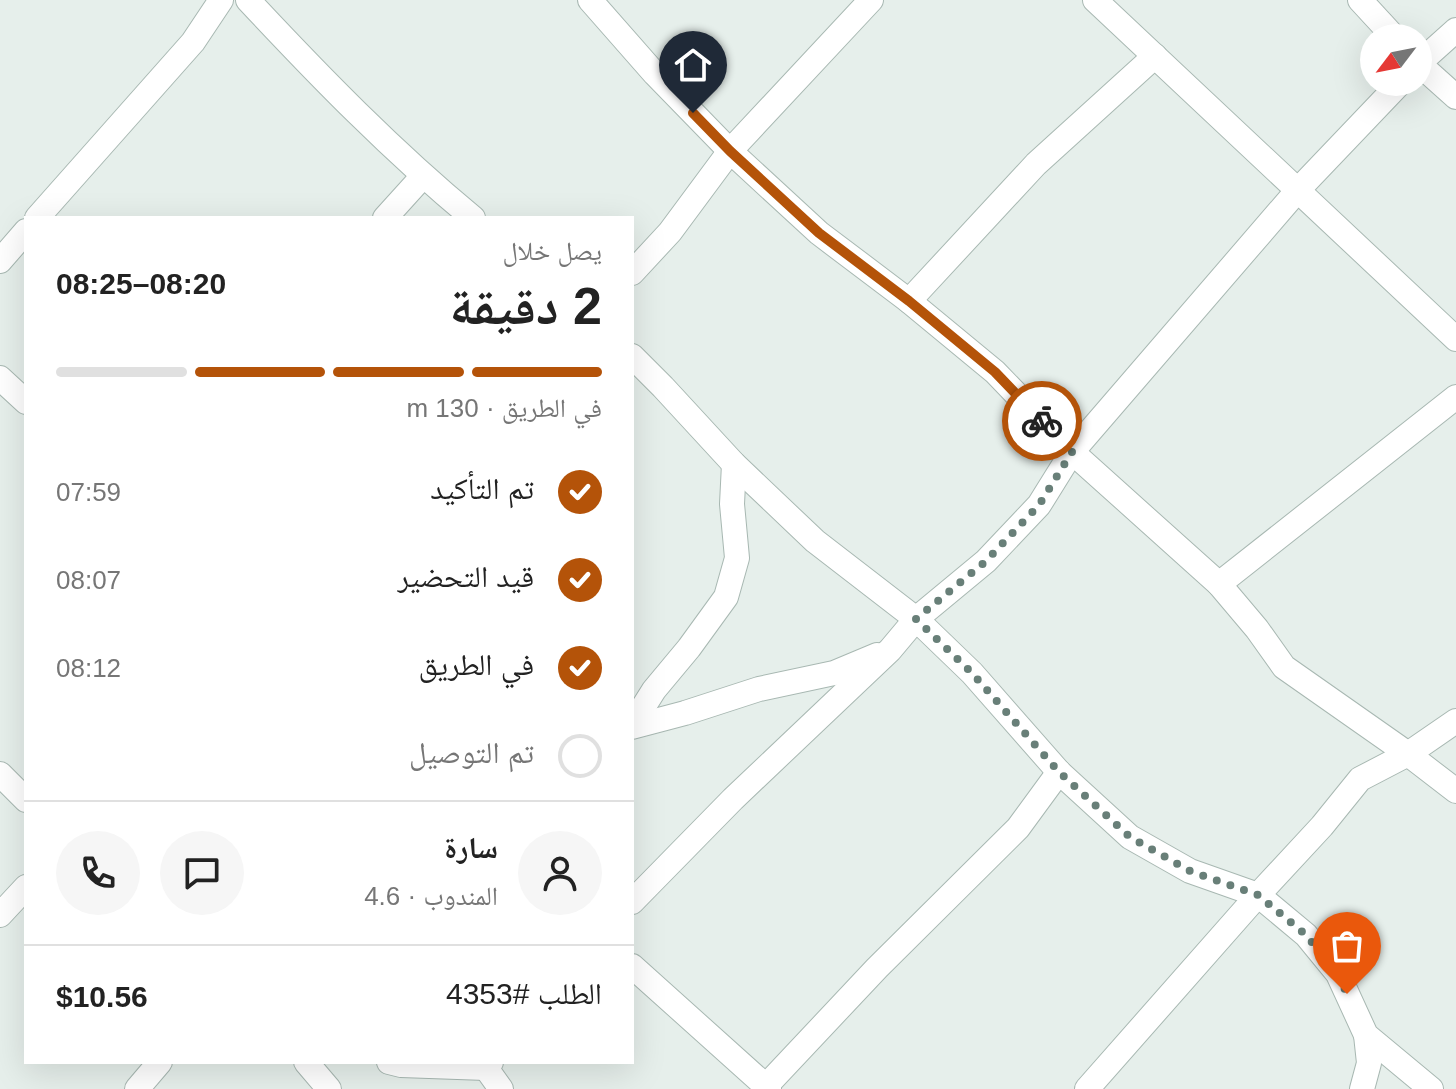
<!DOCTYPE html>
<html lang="ar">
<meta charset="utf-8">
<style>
body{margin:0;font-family:Arial,"Noto Naskh Arabic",sans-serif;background:#f6f6f6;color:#222;direction:rtl;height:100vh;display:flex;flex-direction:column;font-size:30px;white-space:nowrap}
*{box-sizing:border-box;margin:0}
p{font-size:26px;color:#767676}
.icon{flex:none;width:44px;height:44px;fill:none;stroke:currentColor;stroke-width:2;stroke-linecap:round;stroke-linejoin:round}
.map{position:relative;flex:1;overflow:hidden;direction:ltr}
.details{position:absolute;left:24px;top:216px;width:610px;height:848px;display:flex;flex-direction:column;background:#fff;border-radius:0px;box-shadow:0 8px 32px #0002;direction:rtl}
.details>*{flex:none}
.needle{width:52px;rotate:238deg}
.fabs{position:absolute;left:1360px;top:24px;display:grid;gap:16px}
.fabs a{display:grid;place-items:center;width:72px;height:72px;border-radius:50%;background:#fff;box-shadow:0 8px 32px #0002;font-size:40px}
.pin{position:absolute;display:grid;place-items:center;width:68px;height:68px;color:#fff;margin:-82px -34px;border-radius:50% 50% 50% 0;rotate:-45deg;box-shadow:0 0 8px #0007}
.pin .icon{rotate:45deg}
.courier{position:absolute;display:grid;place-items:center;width:80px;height:80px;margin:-40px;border:6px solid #b45309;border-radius:50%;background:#fff;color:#222;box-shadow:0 2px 10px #0007}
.summary em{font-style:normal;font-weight:700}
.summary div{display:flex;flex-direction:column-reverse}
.summary{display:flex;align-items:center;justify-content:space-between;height:136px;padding:0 32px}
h1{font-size:52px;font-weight:700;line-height:60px}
.bar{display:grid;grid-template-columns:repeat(4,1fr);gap:12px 8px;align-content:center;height:96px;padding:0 32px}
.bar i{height:10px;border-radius:6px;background:#e0e0e0}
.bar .selected{background:#b45309}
.bar p{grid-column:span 4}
.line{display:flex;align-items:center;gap:20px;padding:0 32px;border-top:2px solid #e0e0e0}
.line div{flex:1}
.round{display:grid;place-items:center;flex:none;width:84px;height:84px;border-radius:42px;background:#f6f6f6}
ol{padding:0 32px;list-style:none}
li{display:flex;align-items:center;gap:24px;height:88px}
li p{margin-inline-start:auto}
li .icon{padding:8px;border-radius:50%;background:#b45309;color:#fff;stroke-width:4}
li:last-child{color:#767676}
li i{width:44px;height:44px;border:4px solid #e0e0e0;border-radius:50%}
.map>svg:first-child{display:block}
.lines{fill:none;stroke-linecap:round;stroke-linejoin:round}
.minor-casing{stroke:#a8b8b2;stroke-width:26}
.minor{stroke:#fff;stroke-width:24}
.done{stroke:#687f78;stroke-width:8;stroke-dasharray:0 14.4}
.route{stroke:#b45309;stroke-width:10}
</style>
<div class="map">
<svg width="1456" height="1089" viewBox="0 0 1456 1089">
<rect width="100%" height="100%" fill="#e6efeb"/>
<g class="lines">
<defs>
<g id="minor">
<path d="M248,0C320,77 392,151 473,218"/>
<path d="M590,0L655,74L730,151L819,233L909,301L995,372L1072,452L1219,584L1257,629L1284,667L1408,754L1456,791"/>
<path d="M1095,0L1456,339"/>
<path d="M1360,0L1395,38"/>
<path d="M1418,63L1456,97"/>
<path d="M1418,64L1456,30"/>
<path d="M37,218L193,42L221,0"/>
<path d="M385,218L423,176"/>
<path d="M0,261L26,231"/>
<path d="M632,273L670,232L730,151L871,0"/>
<path d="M909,301L1036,164L1155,56"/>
<path d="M632,356L663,387L734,464L815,541L916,619L972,673L1059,772L1130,837L1190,871L1258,895L1306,935L1338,974L1366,1035L1431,1089"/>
<path d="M0,378L26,402"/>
<path d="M1219,584L1456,397"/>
<path d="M632,725L654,690L689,648L726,597L737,558L732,504L734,464"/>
<path d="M632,727L685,713L759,689L834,673L877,655"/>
<path d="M0,774L26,800"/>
<path d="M632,902L733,799L890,650L916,619L986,561L1039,505L1072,452L1297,191L1401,82"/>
<path d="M0,915L26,887"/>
<path d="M632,966L769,1089"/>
<path d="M306,1062L329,1089"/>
<path d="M389,1062L401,1065L486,1068L491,1062"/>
<path d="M486,1068L501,1089"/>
<path d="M766,1086L877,968L1018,828L1059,772"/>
<path d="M137,1089L160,1062"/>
<path d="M1087,1089L1258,895L1322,826L1360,779L1408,754L1456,721"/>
<path d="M1362,1089L1369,1063L1366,1035"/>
</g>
</defs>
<use href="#minor" class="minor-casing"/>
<use href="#minor" class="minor"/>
</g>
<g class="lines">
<path class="done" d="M1042,421L1072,452L1039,505L986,561L916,619L972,673L1059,772L1130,837L1190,871L1258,895L1306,935L1338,974L1347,994"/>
<path class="route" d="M693,113L730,151L819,233L909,301L995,372L1042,421"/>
</g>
</svg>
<div class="fabs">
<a><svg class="needle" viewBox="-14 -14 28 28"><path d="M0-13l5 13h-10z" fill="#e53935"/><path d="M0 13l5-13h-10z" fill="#767676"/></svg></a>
</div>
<div class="pin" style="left:1347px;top:994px;background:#ea580c"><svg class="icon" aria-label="bag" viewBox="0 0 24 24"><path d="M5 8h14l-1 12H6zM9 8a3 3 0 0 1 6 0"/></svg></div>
<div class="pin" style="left:693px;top:113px;background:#1f2937"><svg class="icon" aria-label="home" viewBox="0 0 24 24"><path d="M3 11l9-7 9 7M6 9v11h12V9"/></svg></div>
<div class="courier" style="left:1042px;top:421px"><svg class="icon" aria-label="bike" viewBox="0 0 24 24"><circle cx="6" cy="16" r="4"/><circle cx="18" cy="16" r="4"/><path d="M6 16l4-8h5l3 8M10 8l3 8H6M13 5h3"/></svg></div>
<section class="details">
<div class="summary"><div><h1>2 دقيقة</h1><p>يصل خلال</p></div><em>08:20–08:25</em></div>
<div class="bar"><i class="selected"></i><i class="selected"></i><i class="selected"></i><i></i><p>في الطريق · 130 m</p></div>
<ol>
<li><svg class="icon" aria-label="check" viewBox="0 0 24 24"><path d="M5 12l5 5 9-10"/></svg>تم التأكيد<p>07:59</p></li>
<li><svg class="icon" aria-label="check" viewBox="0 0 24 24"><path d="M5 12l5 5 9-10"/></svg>قيد التحضير<p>08:07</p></li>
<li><svg class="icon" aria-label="check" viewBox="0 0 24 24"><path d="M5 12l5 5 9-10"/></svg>في الطريق<p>08:12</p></li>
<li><i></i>تم التوصيل</li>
</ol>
<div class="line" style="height:144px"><a class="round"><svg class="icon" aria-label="person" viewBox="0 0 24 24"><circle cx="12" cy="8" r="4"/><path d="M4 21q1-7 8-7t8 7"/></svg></a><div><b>سارة</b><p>المندوب · 4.6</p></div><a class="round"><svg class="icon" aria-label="chat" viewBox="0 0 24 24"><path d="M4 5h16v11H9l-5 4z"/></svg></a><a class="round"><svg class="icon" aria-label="phone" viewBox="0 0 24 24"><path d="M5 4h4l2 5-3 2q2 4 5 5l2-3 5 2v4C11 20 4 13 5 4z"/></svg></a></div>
<div class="line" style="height:104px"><div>الطلب #4353</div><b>$10.56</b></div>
</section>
</div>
